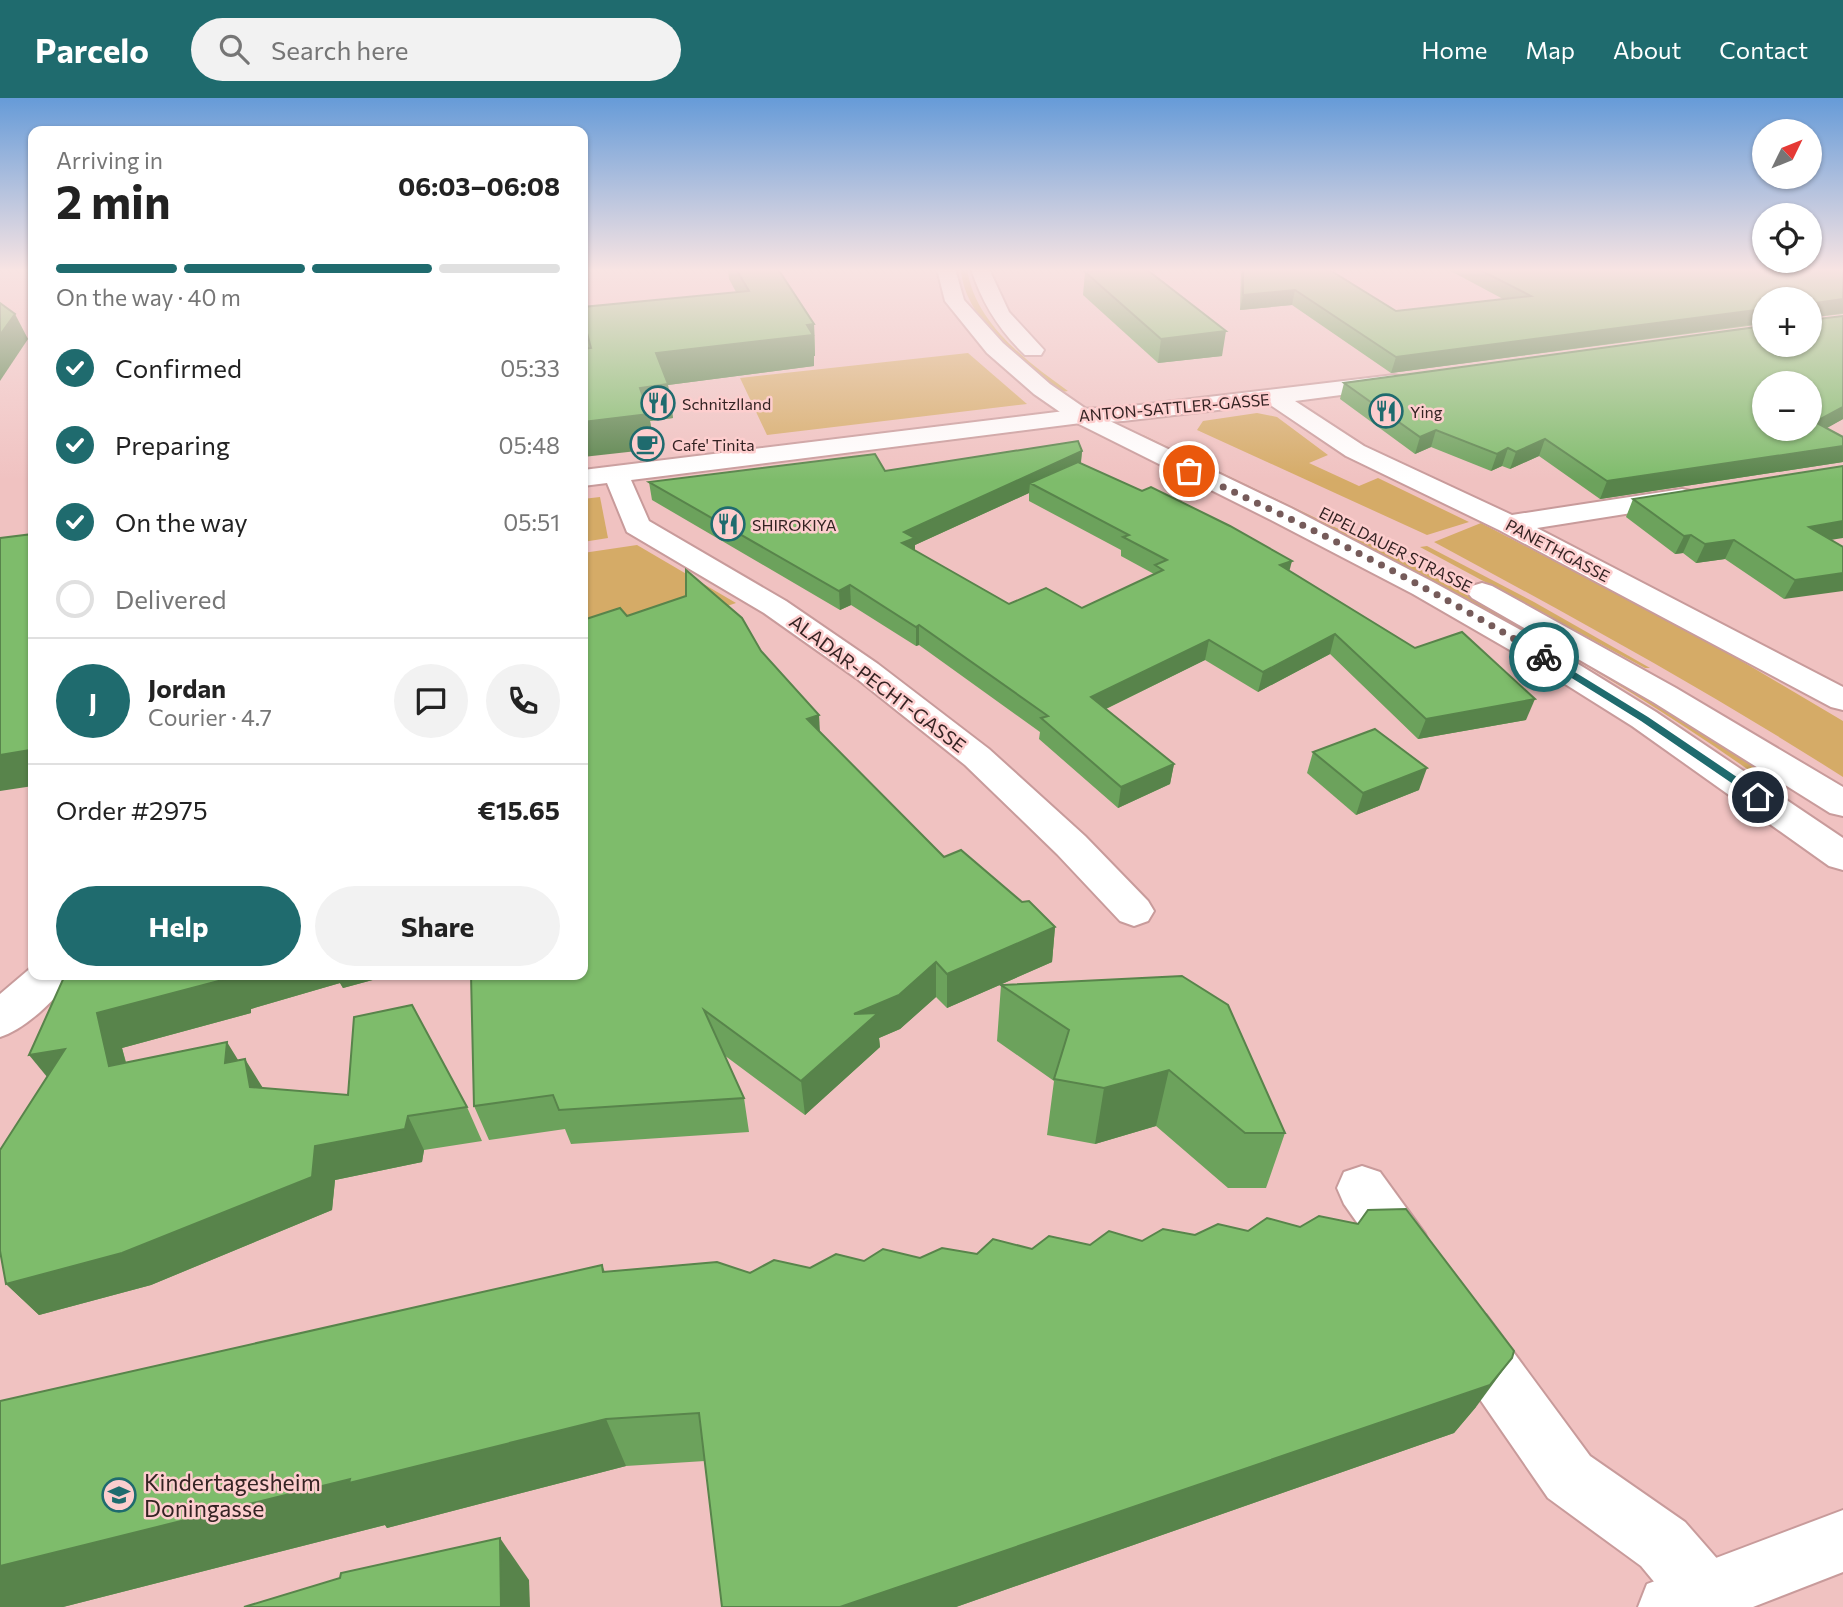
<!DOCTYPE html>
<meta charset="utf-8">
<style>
body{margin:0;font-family:Commissioner,sans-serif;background:#f2f2f2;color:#222;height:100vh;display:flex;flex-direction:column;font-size:26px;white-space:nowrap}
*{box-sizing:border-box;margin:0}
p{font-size:23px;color:#767676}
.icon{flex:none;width:38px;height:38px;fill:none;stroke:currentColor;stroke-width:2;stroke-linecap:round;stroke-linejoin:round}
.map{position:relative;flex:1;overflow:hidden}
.details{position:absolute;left:28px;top:28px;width:560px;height:854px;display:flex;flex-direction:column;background:#fff;border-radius:14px;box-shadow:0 2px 5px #0004}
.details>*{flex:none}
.needle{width:46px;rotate:47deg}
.controls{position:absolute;left:1752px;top:21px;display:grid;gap:14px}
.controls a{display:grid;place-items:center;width:70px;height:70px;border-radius:50%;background:#fff;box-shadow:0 2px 5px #0004;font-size:35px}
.pin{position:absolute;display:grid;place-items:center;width:60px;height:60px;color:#fff;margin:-30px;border:4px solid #fff;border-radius:50%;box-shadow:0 2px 7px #0007}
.courier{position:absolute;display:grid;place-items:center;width:70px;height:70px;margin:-35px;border:5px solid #1f6b6e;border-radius:50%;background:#fff;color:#222;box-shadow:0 2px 9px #0007}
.summary em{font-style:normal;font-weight:700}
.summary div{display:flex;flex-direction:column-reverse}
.summary{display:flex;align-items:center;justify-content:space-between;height:119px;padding:0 28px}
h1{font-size:46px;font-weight:700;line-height:52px}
.bar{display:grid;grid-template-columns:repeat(4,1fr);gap:10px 7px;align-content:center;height:84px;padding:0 28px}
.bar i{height:9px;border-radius:5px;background:#e0e0e0}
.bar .on{background:#1f6b6e}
.bar p{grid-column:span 4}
.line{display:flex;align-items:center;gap:18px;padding:0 28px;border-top:2px solid #e0e0e0}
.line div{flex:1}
.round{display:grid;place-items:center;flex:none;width:74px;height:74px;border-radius:37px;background:#f2f2f2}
ol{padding:0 28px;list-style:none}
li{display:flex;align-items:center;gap:21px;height:77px}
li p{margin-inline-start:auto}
li .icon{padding:7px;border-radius:50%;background:#1f6b6e;color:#fff;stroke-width:4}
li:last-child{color:#767676}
li i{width:38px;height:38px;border:4px solid #e0e0e0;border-radius:50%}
.action{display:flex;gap:14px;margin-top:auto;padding:14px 28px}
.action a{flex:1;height:80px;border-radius:42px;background:#1f6b6e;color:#fff;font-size:28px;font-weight:700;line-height:80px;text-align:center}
.action a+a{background:#f2f2f2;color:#222}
header{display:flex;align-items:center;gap:42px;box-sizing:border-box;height:98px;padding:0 35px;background:#1f6b6e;color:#fff}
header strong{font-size:33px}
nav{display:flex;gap:38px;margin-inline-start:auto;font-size:24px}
.search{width:490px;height:63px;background:#f2f2f2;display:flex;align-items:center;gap:18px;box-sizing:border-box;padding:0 24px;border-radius:38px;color:#767676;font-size:26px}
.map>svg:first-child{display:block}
.green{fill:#d5ab67}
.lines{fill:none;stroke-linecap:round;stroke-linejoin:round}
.minor-casing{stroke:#c89b9b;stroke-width:4}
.major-casing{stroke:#c89b9b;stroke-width:4}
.minor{fill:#fff;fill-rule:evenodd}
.major{fill:#fff;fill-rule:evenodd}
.wall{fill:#6ca25c;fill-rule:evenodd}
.shaded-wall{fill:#58844b}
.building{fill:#7ebc6b;stroke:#58844b;stroke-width:2;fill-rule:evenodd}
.route{fill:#1f6b6e}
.done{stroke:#765b5a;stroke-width:7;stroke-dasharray:0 12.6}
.labels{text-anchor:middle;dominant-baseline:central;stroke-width:5;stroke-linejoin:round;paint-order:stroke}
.far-poi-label{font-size:16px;fill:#342323;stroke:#fdcece;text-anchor:start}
.far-street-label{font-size:16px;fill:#342323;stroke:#fdcece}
.street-label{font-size:19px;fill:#342323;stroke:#fdcece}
.near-poi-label{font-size:23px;fill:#342323;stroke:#fdcece;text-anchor:start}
</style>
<header>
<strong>Parcelo</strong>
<div class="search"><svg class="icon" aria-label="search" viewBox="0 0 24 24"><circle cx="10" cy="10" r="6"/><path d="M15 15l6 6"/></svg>Search here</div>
<nav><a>Home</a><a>Map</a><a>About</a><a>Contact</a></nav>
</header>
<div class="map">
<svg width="1843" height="1509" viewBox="0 0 1843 1509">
<rect width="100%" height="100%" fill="#f0c2c1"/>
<g class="green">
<path d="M961,171H967C975,225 1026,263 1068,293L1062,294C1024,266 964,222 961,171Z"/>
<path d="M968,255L1027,306L767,337L740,280Z"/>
<path d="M1257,315L1277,319L1328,357L1309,365L1359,388L1378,380L1469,424L1427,437L1197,332L1203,323Z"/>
<path d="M1143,337L1401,461L1553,543L1775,677L1773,680L1750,673C1559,538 1346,438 1136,338Z"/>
<path d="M600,399L608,440L583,444V401Z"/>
<path d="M1481,425L1708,543L1843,623V679C1710,594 1573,519 1434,444Z"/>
<path d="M637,447L736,505L610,548L583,547V455Z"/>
<path d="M1427,448L1534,504L1650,570H1645L1420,449Z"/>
</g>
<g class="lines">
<defs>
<g id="minor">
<path d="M1394,277L1402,279L1405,284L1402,289L1295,303L1364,348L1512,417L1682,391L1691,393L1695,399L1691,405L1682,407L1537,430L1843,589V612L1831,609L1499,432L1346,358L1269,306L1123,323L1081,325L631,382L649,423L786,503L878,566L989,651L1085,738L1148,803L1154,813L1148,823L1134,828L1120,823L1057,756L965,667L856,580L764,515L627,434L607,385L583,388V372L1081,311L1123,309Z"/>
<path d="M33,868V877H72C60,899 24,932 0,939V896Z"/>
<path d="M1362,1068L1380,1074L1425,1136L1433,1153L1425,1170L1407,1177L1389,1170L1344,1106L1337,1090L1344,1074Z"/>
<path d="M1467,1209L1486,1217L1590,1358L1685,1424L1727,1472L1736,1495L1730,1509H1675L1641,1468L1548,1400L1448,1255L1440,1236L1448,1217Z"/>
</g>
<g id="major">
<path d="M937,171H955L964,202L1003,245L1050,286L1089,313L1291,410L1433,484L1544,545L1656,614L1843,740V772L1829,768L1632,628L1522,559L1413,496L1271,422L1073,323L1034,296L987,255L945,203Z"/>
<path d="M971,171H989L1009,214L1044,252L1041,257H1025C999,232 982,205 971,171Z"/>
<path d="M1482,485L1492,488L1676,590L1843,689V718L1830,715L1653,604L1472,500L1467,494L1472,488Z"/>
<path d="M1843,1412V1474L1753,1509H1638L1647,1486Z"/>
</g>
</defs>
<use href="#minor" class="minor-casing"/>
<use href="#major" class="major-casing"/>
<use href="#minor" class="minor"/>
<use href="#major" class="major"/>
</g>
<g class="wall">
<path d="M728,171H778L814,226L815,258H814V268L668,287L673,320L650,323L655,351L584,263L583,251H588L583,226V209L736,194L729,181Z"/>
<path d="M1241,171H1328L1396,213L1503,201L1447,171H1843V216L1816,219L1818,221L1843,218V321L1826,330L1843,339V364L1600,401L1539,358L1510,371L1502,368L1491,373L1431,349L1415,356L1340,301L1344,285L1810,247L1764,201V226L1391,275L1292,207L1240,212Z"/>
<path d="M1085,174L1222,258L1158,265L1083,197Z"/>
<path d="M1082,353L1081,365L1289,473L1526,622L1418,641L1330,556L1258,594L1205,562L1106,611L1174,666L1170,686L1118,710L1039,641L1040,634L919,547L916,548L851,507L840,512L652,402L649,384L885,373ZM1029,395V403L1121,452V458L1154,476L1082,510L1009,506L915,453V447Z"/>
<path d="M1633,401L1831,442L1784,501L1725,461L1696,465L1683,455L1675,456L1626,419Z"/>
<path d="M627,518L761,553L820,634L944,759L1022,804L1055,829L1052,864L947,910L936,899L900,931L879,940L880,949L805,1017L724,957L744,1000L749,1034L571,1046L565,1031L489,1042L474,1008Z"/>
<path d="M1313,654L1419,692L1356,717L1307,675Z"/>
<path d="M65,877H391L343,890L340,885L251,911V915L122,950L126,964L238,962L263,990L467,1009L482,1043L424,1052L422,1064L335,1082L332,1112L151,1187L39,1217L6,1186L47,979Z"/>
<path d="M1182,878L1285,1035L1266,1090H1228L1156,1028L1095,1046L1047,1037L1054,983L997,943L1001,887Z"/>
<path d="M602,1167L605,1174L750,1175L1476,1309L1454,1335L956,1509H722L705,1363L626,1368L387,1430L385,1427L63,1509H0Z"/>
</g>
<g class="shaded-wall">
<path d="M583,182L587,205L583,206Z"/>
<path d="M1295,192L1292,207L1240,212L1243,197Z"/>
<path d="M1843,201V215L1810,220L1815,205Z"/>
<path d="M1764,211V225L1391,275L1396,259Z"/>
<path d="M15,216L28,241L0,283V237Z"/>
<path d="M814,226L815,258H814V268L668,287L673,320L650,323L655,351L583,359V324L640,290L656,255Z"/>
<path d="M1226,233L1222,258L1158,265L1161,241Z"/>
<path d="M1843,309V321L1806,342L1815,324Z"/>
<path d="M1436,332L1431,349L1415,356L1420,339Z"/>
<path d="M1545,341L1539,358L1510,371L1516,354Z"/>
<path d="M1843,348V364L1600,401L1607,383Z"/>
<path d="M1508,350L1502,368L1491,373L1497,356Z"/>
<path d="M1082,353L1080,371L1030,385L1029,395L915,447V458L902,464L904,434Z"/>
<path d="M1843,423V440L1799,447L1809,429Z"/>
<path d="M1691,437L1683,455L1675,456L1684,438Z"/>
<path d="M1734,442L1725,461L1696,465L1705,446Z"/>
<path d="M1292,463L1287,482L1280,467Z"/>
<path d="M1843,475V493L1784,501L1795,482Z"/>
<path d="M850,487L851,507L840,512L839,493Z"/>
<path d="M919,527V547L916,548V529Z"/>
<path d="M1335,536L1330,556L1258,594L1263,574Z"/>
<path d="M1209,542L1205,562L1089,619L1091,599Z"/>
<path d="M1535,601L1526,622L1418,641L1426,621Z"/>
<path d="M819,617L821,651L807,621Z"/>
<path d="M33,646V688L0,693V657Z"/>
<path d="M1174,666L1170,686L1118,710L1121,689Z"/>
<path d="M1427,670L1419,692L1356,717L1363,695Z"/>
<path d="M1055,829L1052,864L947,910V876Z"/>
<path d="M936,864V899L900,931L879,940L880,949L805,1017L801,983L854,916Z"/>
<path d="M231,877H391L343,890L340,885L251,911V915L122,950L135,1002L109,968L97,915Z"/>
<path d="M227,944L248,978L245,961L266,995L271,1023L225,965Z"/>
<path d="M65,951L57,991L29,957Z"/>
<path d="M1169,972L1156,1028L1095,1046L1104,990Z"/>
<path d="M408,1018L424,1052L422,1064L335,1082L332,1112L151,1187L39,1217L6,1186L315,1048Z"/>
<path d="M1512,1260L1476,1309L1454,1335L956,1509H840Z"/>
<path d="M606,1321L626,1368L387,1430L385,1427L63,1509H0V1468L350,1381Z"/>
<path d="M500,1440L529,1482L530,1509H501Z"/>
</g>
<g class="building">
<path d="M736,171H778L814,226L807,227L813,237L656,255L668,286L640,290L649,316L583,324V263H585L583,255V251L591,250L583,220V209L749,193Z"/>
<path d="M1123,171H1146L1226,233L1161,241L1085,174Z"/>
<path d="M1243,171H1328L1396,213L1531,198L1478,171H1843V201L1815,205V218L1818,221L1843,218V309L1815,324L1843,339V348L1607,383L1545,341L1516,354L1508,350L1497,356L1436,332L1420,339L1344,285L1764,228V247H1810V201H1764V211L1396,259L1295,192L1243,197ZM1764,285H1810V331H1764Z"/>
<path d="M0,205L15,216L0,237Z"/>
<path d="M1078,343L1082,353L904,434L915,440L902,445L1009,506L1046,490L1082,510L1163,472L1155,467L1167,462L1123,439L1129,437L1030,385L1078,364L1142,393L1151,389L1230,428L1292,463L1280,467L1415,550L1462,534L1535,601L1426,621L1335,536L1263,574L1209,542L1091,599L1174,666L1121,689L1041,620L1048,618L919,527L916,529L850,487L839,493L649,384L875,356L885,373Z"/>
<path d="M1843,368V423L1809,429L1843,449V475L1795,482L1734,442L1705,446L1691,437L1684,438L1633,401Z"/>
<path d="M33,436V646L30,652L0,657V440Z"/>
<path d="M686,472L742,520L761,553L819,617L807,621L944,759L961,752L1022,804L1029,803L1055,829L947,876L936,864L899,897L854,916L878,915L801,983L704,912L744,1000L559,1012L553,997L474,1008L471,877H583V522L620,510L627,518L686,498Z"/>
<path d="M1375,631L1427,670L1363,695L1313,654Z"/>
<path d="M65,877H231L230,880L97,915L109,968L227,944L225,965L245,961L250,989L348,997L354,919L412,907L467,1009L408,1018L405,1031L315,1048L312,1079L122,1155L6,1186L0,1153V1052L65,951L29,957Z"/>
<path d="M1182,878L1228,907L1285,1035H1245L1169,972L1104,990L1054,981L1069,932L1001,887Z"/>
<path d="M1406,1111L1514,1253L1512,1260L1490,1287L840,1509H722L699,1315L606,1321L349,1385L350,1381L0,1468V1303L602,1167L603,1174L717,1164L750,1175L774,1162L810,1170L836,1156L864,1163L883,1151L920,1160L942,1150L977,1156L993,1141L1032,1151L1049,1138L1090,1147L1109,1133L1142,1143L1163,1131L1195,1137L1218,1126L1248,1133L1267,1120L1300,1129L1319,1118L1358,1126L1368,1112Z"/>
<path d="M500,1440L501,1509H244L340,1480L341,1475Z"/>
</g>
<linearGradient id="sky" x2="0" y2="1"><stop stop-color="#669bd8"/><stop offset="0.45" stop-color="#f8e4e3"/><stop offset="1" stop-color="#f8e4e3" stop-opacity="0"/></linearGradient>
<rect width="1843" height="382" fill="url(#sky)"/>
<path class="route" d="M1541,557H1547L1648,619L1762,696V701H1755L1641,623L1541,561Z"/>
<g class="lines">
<path class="done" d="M1189,373C1310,429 1431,489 1544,559"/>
</g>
<defs>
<symbol id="restaurant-ring" viewBox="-11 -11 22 22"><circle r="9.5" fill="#fdcece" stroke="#1f6b6e" stroke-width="1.5"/><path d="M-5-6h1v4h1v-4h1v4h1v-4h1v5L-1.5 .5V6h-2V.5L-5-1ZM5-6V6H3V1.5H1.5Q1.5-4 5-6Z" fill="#1f6b6e"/></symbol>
<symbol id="cafe-ring" viewBox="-11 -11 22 22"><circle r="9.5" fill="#fdcece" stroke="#1f6b6e" stroke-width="1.5"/><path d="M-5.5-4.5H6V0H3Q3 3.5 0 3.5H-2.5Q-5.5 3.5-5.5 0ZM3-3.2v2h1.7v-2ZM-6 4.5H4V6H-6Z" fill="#1f6b6e"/></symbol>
<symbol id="school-ring" viewBox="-11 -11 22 22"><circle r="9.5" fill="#fdcece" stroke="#1f6b6e" stroke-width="1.5"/><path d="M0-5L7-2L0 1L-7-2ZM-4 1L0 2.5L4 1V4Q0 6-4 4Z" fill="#1f6b6e"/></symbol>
</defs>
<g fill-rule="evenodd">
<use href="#restaurant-ring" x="639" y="286" width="38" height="38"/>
<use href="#restaurant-ring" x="1367" y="294" width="38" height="38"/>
<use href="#cafe-ring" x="628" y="327" width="38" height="38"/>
<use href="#restaurant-ring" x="709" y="407" width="38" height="38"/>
<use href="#school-ring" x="100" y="1378" width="38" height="38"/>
</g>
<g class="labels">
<g class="far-poi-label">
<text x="682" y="305">Schnitzlland</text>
<text x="1410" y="313">Ying</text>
<text x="672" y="346">Cafe' Tinita</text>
<text x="752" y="426">SHIROKIYA</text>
</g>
<g class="far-street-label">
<text transform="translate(1174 309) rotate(-5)">ANTON-SATTLER-GASSE</text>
<text transform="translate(1396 451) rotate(27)">EIPELDAUER STRASSE</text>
<text transform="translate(1558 452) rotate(28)">PANETHGASSE</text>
</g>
<g class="street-label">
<text transform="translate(878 585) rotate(37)">ALADAR-PECHT-GASSE</text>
</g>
<g class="near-poi-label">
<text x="144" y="1384">Kindertagesheim<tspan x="144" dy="26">Doningasse</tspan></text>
</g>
</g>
</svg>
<div class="controls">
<a><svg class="needle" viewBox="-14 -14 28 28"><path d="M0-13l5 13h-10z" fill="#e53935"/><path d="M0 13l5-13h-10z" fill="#767676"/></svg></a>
<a><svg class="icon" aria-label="locate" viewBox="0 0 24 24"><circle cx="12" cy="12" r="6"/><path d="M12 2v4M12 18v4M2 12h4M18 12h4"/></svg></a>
<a>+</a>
<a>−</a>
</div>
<div class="pin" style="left:1189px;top:373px;background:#ea580c"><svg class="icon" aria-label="bag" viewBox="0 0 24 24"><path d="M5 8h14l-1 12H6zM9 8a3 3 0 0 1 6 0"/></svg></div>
<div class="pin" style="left:1758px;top:699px;background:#1f2937"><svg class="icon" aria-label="home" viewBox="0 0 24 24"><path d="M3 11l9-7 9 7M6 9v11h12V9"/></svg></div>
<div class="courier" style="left:1544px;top:559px"><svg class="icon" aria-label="bike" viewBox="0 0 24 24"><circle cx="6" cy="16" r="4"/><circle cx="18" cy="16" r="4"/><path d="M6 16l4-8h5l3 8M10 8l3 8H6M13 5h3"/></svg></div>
<section class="details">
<div class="summary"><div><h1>2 min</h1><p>Arriving in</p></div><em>06:03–06:08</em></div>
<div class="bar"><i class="on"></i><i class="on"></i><i class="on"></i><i></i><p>On the way · 40 m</p></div>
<ol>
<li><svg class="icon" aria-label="check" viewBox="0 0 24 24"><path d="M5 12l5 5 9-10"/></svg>Confirmed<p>05:33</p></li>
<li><svg class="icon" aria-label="check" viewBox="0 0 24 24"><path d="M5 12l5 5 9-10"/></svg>Preparing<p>05:48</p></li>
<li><svg class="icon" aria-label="check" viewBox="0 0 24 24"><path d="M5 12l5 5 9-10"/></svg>On the way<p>05:51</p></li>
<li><i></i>Delivered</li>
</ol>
<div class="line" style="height:126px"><b class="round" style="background:#1f6b6e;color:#fff">J</b><div><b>Jordan</b><p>Courier · 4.7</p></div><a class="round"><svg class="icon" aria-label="chat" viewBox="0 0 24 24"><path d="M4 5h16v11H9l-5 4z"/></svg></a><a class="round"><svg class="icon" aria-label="phone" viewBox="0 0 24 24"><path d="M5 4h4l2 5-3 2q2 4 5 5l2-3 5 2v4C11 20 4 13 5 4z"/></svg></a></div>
<div class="line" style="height:91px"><div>Order #2975</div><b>€15.65</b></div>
<div class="action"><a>Help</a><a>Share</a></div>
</section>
</div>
